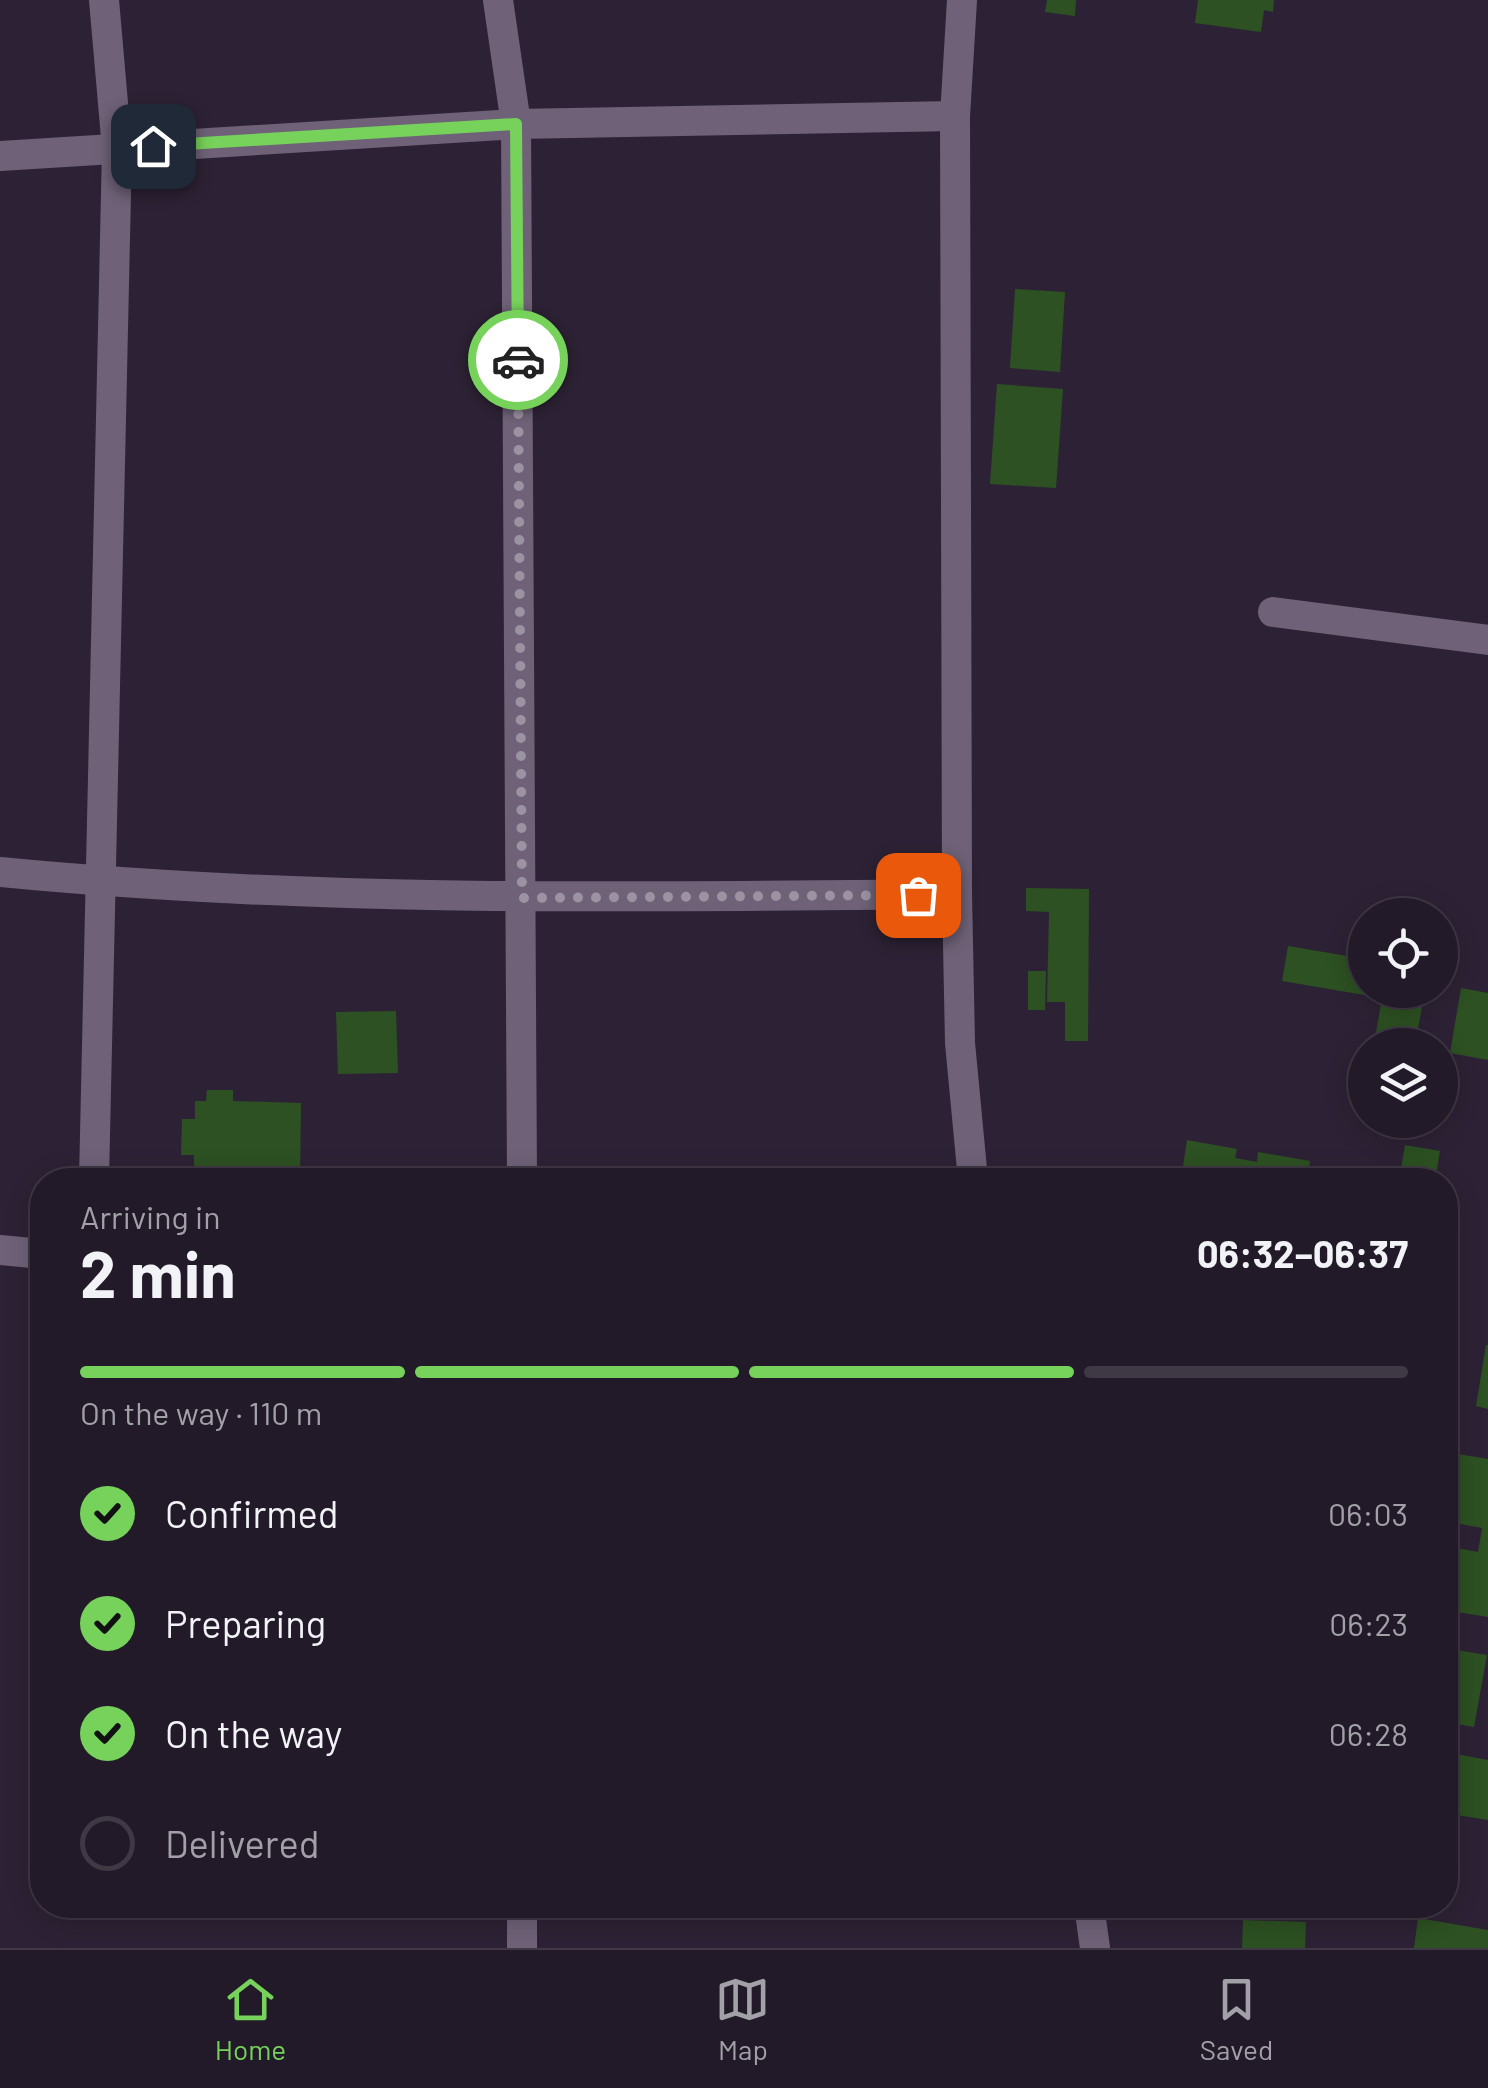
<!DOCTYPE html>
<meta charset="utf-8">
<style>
body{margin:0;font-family:Barlow,sans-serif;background:#2e2734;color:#f1f3f6;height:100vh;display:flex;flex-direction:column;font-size:38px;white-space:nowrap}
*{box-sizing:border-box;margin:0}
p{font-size:32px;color:#a2a1a8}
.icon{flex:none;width:55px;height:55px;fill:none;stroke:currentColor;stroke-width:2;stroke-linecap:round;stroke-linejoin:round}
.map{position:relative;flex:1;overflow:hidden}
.sheet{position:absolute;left:30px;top:1168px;width:1428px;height:750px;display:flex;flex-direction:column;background:#221a28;border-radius:40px;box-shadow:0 5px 25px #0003,0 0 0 2px #3f3845}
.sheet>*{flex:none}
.controls{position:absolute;left:1348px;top:898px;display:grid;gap:20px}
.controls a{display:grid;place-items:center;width:110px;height:110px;border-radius:50%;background:#221a28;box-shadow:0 5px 25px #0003,0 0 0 2px #3f3845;font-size:50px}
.pin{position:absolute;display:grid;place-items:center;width:85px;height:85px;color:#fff;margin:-42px;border-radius:20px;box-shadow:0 5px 15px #0006}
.courier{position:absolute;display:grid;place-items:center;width:100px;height:100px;margin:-50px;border:8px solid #76d25a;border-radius:50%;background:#fff;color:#222;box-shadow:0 2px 12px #0007}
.summary em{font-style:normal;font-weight:700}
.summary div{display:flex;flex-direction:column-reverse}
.summary{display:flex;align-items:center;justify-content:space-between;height:170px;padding:0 50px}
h1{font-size:65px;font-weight:700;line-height:75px}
.bar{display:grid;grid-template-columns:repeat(4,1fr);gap:15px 10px;align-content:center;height:120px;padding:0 50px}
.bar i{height:12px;border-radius:8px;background:#3f3845}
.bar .on{background:#76d25a}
.bar p{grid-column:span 4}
ol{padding:0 50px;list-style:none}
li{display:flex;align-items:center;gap:30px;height:110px}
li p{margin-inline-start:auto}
li .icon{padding:10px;border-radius:50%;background:#76d25a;color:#111;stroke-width:4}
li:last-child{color:#a2a1a8}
li i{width:55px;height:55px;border:5px solid #3f3845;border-radius:50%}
.tabs{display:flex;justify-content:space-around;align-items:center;height:140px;border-top:2px solid #3f3845;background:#221a28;font-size:28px;color:#a2a1a8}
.tabs a{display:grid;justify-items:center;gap:5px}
.tabs .on{color:#76d25a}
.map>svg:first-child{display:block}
.building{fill:#2d5122}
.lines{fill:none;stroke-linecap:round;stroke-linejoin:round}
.street{stroke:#6f6278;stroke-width:30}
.done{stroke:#9c93a2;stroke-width:10;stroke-dasharray:0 18}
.route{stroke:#76d25a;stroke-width:12}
</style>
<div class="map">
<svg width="1488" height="1948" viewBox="0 0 1488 1948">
<rect width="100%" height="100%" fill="#2d2235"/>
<g class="building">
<path d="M1047,0H1076L1075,16L1045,12Z"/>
<path d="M1198,0H1274L1273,12L1264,10L1261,32L1195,23Z"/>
<path d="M1015,289L1065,292L1060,372L1010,368Z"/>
<path d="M997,384L1063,389L1056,488L990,484Z"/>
<path d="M1026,888L1089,889L1088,1041H1065V1002H1047L1049,912L1026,911Z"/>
<path d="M1288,946L1365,959V990H1425L1415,1045L1374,1044L1382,998L1282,981Z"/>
<path d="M1028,971H1046L1045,1010H1028Z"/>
<path d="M1461,988L1488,993V1060L1450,1053Z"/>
<path d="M396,1011L398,1073L338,1074L336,1012Z"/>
<path d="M207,1090H233V1101L301,1103L300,1180L194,1177V1155H181L182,1119H195V1101H206Z"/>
<path d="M1187,1140L1237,1149L1235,1158L1257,1162L1258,1152L1310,1161L1307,1180H1181Z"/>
<path d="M1405,1145L1440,1151L1435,1180H1399Z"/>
<path d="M1486,1345H1488V1409L1476,1406Z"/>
<path d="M1452,1453L1488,1459V1617L1445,1610V1546L1478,1552L1482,1528L1445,1521Z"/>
<path d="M1445,1648L1487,1655L1474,1727L1445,1722Z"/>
<path d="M1445,1752L1488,1760V1820L1445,1813Z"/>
<path d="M1418,1918L1488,1930V1948H1414Z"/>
<path d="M1243,1920L1306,1922L1305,1948H1242Z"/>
</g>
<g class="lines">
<g class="street">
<path d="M498,0L516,124L522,1180"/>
<path d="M962,0L955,116L957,894L960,1043L973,1180"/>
<path d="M0,156L516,124L955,116"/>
<path d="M1273,612L1488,640"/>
<path d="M0,872C318,903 638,897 957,894"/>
<path d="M94,1180L117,149L104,0"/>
<path d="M0,1250L42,1254"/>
<path d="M1089,1905L1095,1948"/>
<path d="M522,1948V1905"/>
</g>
</g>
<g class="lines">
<path class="done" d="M518,360L522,898L918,895"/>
<path class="route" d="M153,146L516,124L518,360"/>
</g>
</svg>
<div class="controls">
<a><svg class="icon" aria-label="locate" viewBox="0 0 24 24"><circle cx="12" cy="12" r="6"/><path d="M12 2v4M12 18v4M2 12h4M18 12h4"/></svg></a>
<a><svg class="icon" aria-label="layers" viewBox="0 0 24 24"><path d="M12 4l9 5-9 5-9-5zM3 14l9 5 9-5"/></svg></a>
</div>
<div class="pin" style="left:918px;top:895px;background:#ea580c"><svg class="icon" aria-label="bag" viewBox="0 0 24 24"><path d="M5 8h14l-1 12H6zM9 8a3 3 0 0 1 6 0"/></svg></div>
<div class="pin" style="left:153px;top:146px;background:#1f2937"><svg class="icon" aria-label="home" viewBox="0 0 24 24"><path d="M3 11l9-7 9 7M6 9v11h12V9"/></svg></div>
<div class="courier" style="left:518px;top:360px"><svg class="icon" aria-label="car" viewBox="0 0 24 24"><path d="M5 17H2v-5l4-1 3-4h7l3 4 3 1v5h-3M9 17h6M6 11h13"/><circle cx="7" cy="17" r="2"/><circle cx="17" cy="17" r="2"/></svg></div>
<section class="sheet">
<div class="summary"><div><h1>2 min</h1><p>Arriving in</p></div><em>06:32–06:37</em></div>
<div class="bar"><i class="on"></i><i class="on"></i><i class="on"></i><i></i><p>On the way · 110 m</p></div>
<ol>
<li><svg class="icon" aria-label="check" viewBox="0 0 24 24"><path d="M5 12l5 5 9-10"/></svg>Confirmed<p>06:03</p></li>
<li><svg class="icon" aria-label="check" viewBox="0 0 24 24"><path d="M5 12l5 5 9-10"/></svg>Preparing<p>06:23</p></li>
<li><svg class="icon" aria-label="check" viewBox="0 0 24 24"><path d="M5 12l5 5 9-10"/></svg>On the way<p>06:28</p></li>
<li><i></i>Delivered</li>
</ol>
</section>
</div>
<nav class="tabs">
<a class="on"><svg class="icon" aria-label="home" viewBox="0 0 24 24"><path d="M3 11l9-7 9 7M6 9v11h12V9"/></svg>Home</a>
<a><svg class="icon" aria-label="map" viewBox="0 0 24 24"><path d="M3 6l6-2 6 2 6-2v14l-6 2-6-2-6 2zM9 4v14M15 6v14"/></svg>Map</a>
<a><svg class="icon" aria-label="saved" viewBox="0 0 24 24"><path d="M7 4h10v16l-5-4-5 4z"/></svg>Saved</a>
</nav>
